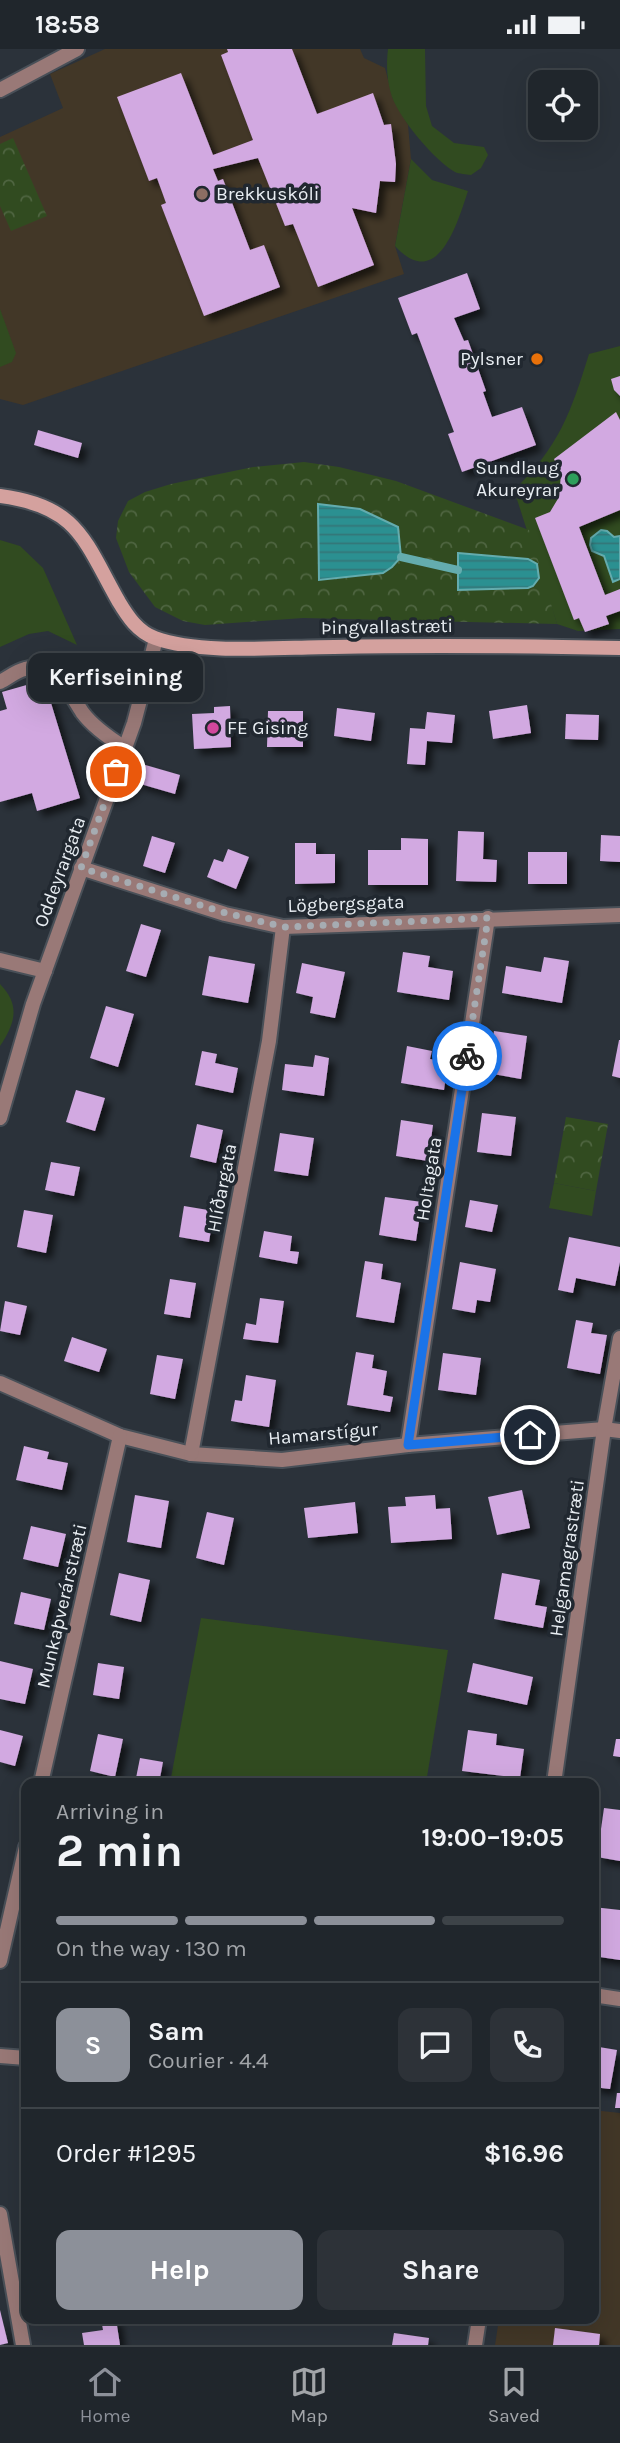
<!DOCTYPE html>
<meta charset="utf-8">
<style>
body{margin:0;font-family:Karla,sans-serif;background:#2d3238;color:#f1f3f6;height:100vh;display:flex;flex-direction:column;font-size:26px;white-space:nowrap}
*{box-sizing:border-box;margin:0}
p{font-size:23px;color:#a2a5a9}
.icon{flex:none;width:38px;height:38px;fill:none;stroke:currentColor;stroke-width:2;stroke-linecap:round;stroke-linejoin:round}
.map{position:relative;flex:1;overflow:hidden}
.panel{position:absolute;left:21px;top:1729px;width:578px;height:546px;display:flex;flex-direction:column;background:#20262c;border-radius:14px;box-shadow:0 7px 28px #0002,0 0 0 2px #3d4348}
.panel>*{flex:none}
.fabs{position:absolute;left:528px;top:21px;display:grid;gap:14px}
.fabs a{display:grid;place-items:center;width:70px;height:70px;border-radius:14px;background:#20262c;box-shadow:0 7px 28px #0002,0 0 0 2px #3d4348;font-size:35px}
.pin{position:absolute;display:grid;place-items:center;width:60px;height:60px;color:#fff;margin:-30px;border:4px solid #fff;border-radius:50%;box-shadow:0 2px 7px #0007}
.courier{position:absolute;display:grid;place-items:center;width:70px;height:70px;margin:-35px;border:5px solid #1a73e8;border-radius:50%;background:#fff;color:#222;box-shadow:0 2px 9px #0007}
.bubble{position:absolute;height:49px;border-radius:14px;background:#20262c;box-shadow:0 7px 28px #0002,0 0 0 2px #3d4348;font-size:23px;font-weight:700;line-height:49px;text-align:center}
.overview em{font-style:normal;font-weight:700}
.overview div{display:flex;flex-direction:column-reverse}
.overview{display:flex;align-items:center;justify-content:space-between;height:119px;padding:0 35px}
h1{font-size:46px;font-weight:700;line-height:52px}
.bar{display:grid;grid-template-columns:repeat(4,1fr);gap:10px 7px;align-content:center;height:84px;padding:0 35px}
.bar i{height:9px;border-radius:5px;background:#3d4348}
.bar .selected{background:#8c9099}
.bar p{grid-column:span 4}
.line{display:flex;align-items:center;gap:18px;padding:0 35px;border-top:2px solid #3d4348}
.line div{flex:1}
.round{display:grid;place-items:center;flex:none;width:74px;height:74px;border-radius:14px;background:#2d3238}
.action{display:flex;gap:14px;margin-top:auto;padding:14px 35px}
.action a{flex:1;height:80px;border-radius:14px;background:#8c9099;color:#fff;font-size:28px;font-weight:700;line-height:80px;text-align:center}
.action a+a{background:#2d3238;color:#f1f3f6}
.status{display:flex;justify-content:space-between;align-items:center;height:49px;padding:0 35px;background:#20262c;direction:ltr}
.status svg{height:19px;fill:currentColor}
.tab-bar{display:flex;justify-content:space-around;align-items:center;height:98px;border-top:2px solid #3d4348;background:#20262c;font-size:19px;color:#a2a5a9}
.tab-bar a{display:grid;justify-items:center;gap:4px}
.tab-bar .selected{color:#8c9099}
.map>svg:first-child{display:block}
.education{fill:#423727}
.green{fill:#314b20}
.park{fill:url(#park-crowns)}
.water{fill:url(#water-rules);stroke:#64acae;stroke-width:2}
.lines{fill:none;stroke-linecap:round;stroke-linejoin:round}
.stream{stroke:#64acae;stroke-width:8}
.building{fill:#d2a9e1;filter:url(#shadow)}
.street-casing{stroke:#495058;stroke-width:18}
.secondary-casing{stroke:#495058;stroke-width:18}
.street{stroke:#997977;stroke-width:14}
.secondary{stroke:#d4a19e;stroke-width:14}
.done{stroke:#a6acb2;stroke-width:7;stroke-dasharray:0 12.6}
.route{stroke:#1a73e8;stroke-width:9}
.education-dot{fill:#8d6e63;stroke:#212830;stroke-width:2.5}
.food-dot{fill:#e8710a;stroke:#212830;stroke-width:2.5}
.leisure-dot{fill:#2e9e5b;stroke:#212830;stroke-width:2.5}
.hotel-dot{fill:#d1479c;stroke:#212830;stroke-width:2.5}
.labels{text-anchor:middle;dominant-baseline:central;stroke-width:7;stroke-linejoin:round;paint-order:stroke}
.poi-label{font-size:19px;fill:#e9eef3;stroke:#212830;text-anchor:start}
.street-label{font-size:19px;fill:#e9eef3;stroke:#212830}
</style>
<div class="status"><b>18:58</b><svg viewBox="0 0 49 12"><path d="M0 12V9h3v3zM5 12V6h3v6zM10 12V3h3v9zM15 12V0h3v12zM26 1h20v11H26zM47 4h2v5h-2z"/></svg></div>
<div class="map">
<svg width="620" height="2296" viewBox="0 0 620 2296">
<defs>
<pattern id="park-crowns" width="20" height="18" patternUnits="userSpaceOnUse" patternTransform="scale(1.75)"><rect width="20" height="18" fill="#314b20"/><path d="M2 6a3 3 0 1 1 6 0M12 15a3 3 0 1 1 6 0" fill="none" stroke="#4f6541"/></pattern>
<pattern id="water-rules" width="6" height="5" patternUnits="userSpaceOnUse" patternTransform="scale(1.75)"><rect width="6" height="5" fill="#2b9091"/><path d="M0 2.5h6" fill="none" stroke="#347678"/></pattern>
<filter id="shadow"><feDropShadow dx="6" dy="6" stdDeviation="3.5" flood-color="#0009"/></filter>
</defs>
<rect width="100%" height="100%" fill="#2b323a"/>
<g class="education">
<path d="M105,0H360L364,9L385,19L393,50L408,76L411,110L395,197L404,225L23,356L0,350V88L63,59L50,25Z"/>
<path d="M593,2061L620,2064V2296H495L499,2270H593Z"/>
</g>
<g class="green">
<path d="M388,0H425L426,57L432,77L454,94L484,98L488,106L481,119L471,126C466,125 459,125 455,123C434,111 400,70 392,48C387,32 386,17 388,0Z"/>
<path d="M411,110L432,131L468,142C458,172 438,244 395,197Z"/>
<path d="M0,260L16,304L12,313L0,318Z"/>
<path d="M620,297V580L578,582L557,575L514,441C559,398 571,363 589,305Z"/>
<path d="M0,491L20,497L43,519L77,596L48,582L29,585L0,598Z"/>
<path d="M0,935C20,956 16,973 0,997Z"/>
<path d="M554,1134L596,1142L592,1167L549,1159Z"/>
<path d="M201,1569L448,1601L426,1734H170Z"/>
</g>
<g class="park">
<path d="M13,89L47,167L11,182L0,157V95Z"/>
<path d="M304,413L339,418L396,432L529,481L557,575L303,569L205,576L183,572L155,558L129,523L116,489L118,472L128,452L145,443L171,435L253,418Z"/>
<path d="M566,1068L608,1075L596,1142L554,1134Z"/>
</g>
<g class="water">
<path d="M318,455L360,460L398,478L401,508L392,518L383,524L319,531Z"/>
<path d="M601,481L607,482L614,488L620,487V530L613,533L604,507L592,502L590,496L591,489Z"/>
<path d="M458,504L528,510L537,515L539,529L533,537L528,539L458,541Z"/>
</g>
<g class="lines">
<path class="stream" d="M401,508L458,521"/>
</g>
<g class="building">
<path d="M227,0H292L317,65L373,44L384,76L391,75L396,115L395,133L380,132L376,164L352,159L374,216L318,238L293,175L285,177L258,109L213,120L218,132L223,130L250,201L264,196L280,238L204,267L161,156L166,154L157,129L149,132L117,48L181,24L213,106L253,91L221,6L228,3Z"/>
<path d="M467,224L480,260L454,269L464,292L468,291L486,342L483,343L492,368L522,358L536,396L462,423L448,385L454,383L417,284L412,286L398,249Z"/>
<path d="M620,327V347L614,341L611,330Z"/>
<path d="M616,363L620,371V461L579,478L605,546L620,540V562L606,567L609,575L585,583L579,569L574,571L535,469L550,463L559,448L561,425L554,410Z"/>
<path d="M38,381L82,394L78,409L34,396Z"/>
<path d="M44,631L80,749L37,762L32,744L0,753V662L7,660L2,643Z"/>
<path d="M527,656L531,684L493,690L489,662Z"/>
<path d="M230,657L231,698L194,700L192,665L214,664V658Z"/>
<path d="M337,659L375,664L371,692L334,687Z"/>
<path d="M268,662H303V698H267Z"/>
<path d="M427,663L455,666L452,694L427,692L425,716L407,715L410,679L425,680Z"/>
<path d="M566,665L599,666L598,691L565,690Z"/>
<path d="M142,715L180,726L175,745L137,734Z"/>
<path d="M458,782L484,783L483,810L497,811L496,833L456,832Z"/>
<path d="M601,786L620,787V813L600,812Z"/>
<path d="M152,787L175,794L165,824L143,817Z"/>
<path d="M401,789L428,790V836H368V801H401Z"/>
<path d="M295,794H316V805H335V834L295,835Z"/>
<path d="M228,800L249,808L236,840L207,828L214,810L223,813Z"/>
<rect x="528" y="803" width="39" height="32"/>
<path d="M141,875L161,881L146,928L126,922Z"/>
<path d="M403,903L430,907L428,918L453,922L449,951L397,943Z"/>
<path d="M209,907L255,915L248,954L202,946Z"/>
<path d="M544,908L569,912L562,954L502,944L506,917L541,923Z"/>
<path d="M302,914L345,923L335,969L310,964L313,948L296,944Z"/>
<path d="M106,957L134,965L118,1018L90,1009Z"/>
<path d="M494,982L527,987L521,1030L487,1024Z"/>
<path d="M619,991H620V1029L612,1027Z"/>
<path d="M407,997L432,1002L430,1010L448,1013L444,1041L401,1034Z"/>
<path d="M202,1002L217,1005L215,1014L238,1019L233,1044L195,1036Z"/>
<path d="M315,1006L329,1009L324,1047L282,1041L285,1015L313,1018Z"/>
<path d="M76,1041L105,1049L95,1082L66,1073Z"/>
<path d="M482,1064L516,1068L511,1107L477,1103Z"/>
<path d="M401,1071L433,1076L428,1112L396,1107Z"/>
<path d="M197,1075L223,1081L216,1114L190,1108Z"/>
<path d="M280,1084L314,1089L308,1127L274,1122Z"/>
<path d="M51,1113L80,1118L74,1147L45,1141Z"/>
<path d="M385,1148L422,1153L416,1192L379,1186Z"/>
<path d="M470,1151L498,1156L492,1183L465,1178Z"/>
<path d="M184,1157L214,1162L209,1193L179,1188Z"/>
<path d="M24,1161L53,1166L46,1204L17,1198Z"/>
<path d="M264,1182L292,1187L290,1202L299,1203L297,1215L259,1208Z"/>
<path d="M569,1188L620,1198V1213L615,1237L576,1229L573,1244L558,1241Z"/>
<path d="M365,1212L383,1215L381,1230L401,1234L394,1274L356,1268Z"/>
<path d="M460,1213L496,1220L490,1253L477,1251L475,1264L452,1260Z"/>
<path d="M170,1230L196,1234L190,1269L164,1265Z"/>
<path d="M260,1249L284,1252L278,1294L243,1290L246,1274L256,1276Z"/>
<path d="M5,1252L27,1257L20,1286L0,1282Z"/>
<path d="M576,1271L593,1274L591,1284L607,1286L600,1325L567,1319Z"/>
<path d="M72,1288L107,1300L99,1323L64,1312Z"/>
<path d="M356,1303L374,1306L372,1319L387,1322L383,1346L393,1348L390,1363L347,1356Z"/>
<path d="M443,1304L481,1309L476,1346L438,1341Z"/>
<path d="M157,1306L183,1310L175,1350L150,1345Z"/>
<path d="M246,1326L276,1331L269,1378L231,1372L235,1351L242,1352Z"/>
<path d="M24,1397L49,1403L47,1410L68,1414L62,1441L16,1431Z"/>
<path d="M522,1441L530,1479L497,1486L488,1448Z"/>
<path d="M135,1446L169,1452L161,1499L127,1493Z"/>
<path d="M435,1446L436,1460L450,1459L452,1490L391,1494L388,1458L406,1457L405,1448Z"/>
<path d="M355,1453L358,1484L308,1489L304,1459Z"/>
<path d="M207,1463L234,1469L224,1516L196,1509Z"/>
<path d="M31,1477L66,1485L58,1518L23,1510Z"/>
<path d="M119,1524L150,1531L141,1573L110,1566Z"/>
<path d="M502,1524L540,1531L535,1556L547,1558L543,1579L494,1570Z"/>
<path d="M21,1543L51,1550L44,1581L14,1575Z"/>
<path d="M0,1612L33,1620L25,1655L0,1650Z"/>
<path d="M98,1614L124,1618L119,1650L93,1646Z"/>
<path d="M473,1614L533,1628L527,1656L467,1643Z"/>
<path d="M0,1681L23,1687L15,1717L0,1713Z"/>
<path d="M468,1681L497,1685L496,1696L524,1700L520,1729L462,1722Z"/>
<path d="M98,1685L123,1690L115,1728L90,1722Z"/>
<path d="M616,1690H620V1708L613,1707Z"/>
<path d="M140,1709L163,1713L159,1734H135Z"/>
<path d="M604,1759L620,1761V1812L597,1808Z"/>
<path d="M593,1858L620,1861V1911L593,1907Z"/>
<path d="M593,1997L617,2001L610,2040L593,2038Z"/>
<path d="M617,2044H620V2059H615Z"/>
<path d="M0,2261L8,2294L0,2296Z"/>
<path d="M101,2270H116L120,2296H84L82,2284L103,2281Z"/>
<path d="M555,2279L600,2285L599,2296H553Z"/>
<path d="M394,2284L429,2289L428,2296H392Z"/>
</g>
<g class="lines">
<defs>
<g id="street">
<path d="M0,41L77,0"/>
<path d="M0,633C8,629 16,622 25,620C55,611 69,643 82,663C93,678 109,689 125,699"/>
<path d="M81,819L225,865L283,878L620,866"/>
<path d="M0,911L45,922"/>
<path d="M0,1069L33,955L134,674L156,590"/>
<path d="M0,1334L120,1387L191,1405L282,1411L408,1396L604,1380L620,1382"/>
<path d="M408,1396L488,869"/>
<path d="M191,1405L269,992L283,878"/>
<path d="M41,1734L120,1387"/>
<path d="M554,1734L604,1380L620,1289"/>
<path d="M0,1912L26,1798"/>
<path d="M593,1946L620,1950"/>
<path d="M0,2007L26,2009"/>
<path d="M0,2165L23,2296"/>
<path d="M475,2296L479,2270"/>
</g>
<path id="secondary" d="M0,447C78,457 84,491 119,553C128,568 138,583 155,589C201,606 283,598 334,598C429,596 524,597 620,599"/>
</defs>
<use href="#street" class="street-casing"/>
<use href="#secondary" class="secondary-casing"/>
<use href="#street" class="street"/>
<use href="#secondary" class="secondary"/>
</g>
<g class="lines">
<path class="done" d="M116,723L81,819L226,864L284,878L488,869L467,1007"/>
<path class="route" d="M467,1007L408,1396L530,1386"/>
</g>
<circle class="education-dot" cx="202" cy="145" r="7"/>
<circle class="food-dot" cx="537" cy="310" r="7"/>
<circle class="leisure-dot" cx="573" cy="430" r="7"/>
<circle class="hotel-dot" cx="213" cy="679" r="7"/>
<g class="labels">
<g class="poi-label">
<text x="216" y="145">Brekkuskóli</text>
<text x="523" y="310" text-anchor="end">Pylsner</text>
<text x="559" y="419" text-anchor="end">Sundlaug<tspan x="559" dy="22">Akureyrar</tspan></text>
<text x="227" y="679">FE Gising</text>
</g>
<g class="street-label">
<text transform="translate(387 578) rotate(-1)">Þingvallastræti</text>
<text transform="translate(60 823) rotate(-70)">Oddeyrargata</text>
<text transform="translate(346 855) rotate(-2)">Lögbergsgata</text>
<text transform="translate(429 1130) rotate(-81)">Holtagata</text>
<text transform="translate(222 1139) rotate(-79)">Hlíðargata</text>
<text transform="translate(323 1385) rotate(-5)">Hamarstígur</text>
<text transform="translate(567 1509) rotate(-82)">Helgamagrastræti</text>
<text transform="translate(62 1557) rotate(-77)">Munkaþverárstræti</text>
</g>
</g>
</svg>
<div class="fabs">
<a><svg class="icon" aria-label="locate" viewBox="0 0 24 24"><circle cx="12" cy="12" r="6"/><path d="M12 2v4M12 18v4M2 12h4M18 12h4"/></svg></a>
</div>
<div class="pin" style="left:116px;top:723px;background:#ea580c"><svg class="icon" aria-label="bag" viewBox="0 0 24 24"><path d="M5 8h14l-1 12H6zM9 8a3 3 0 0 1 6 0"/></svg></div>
<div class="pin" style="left:530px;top:1386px;background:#1f2937"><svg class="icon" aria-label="home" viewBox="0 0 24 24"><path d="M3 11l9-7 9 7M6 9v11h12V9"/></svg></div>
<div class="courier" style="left:467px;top:1007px"><svg class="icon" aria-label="bike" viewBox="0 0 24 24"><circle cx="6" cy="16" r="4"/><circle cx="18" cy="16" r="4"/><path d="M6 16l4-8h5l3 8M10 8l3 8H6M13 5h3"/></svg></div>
<div class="bubble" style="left:28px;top:604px;width:175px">Kerfiseining</div>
<section class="panel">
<div class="overview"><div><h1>2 min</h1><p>Arriving in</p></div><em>19:00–19:05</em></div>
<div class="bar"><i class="selected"></i><i class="selected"></i><i class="selected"></i><i></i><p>On the way · 130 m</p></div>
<div class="line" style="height:126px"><b class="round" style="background:#8c9099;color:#fff">S</b><div><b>Sam</b><p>Courier · 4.4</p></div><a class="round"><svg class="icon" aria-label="chat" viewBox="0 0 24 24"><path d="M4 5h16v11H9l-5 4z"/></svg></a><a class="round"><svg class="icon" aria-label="phone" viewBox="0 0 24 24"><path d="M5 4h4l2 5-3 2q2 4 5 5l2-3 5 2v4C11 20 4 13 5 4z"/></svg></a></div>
<div class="line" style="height:91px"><div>Order #1295</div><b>$16.96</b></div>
<div class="action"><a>Help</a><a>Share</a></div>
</section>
</div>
<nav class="tab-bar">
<a class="selected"><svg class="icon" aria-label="home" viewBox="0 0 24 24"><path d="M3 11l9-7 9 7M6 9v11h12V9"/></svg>Home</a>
<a><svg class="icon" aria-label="map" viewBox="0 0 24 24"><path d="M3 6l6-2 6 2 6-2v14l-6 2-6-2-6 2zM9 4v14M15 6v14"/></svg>Map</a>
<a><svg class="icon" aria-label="saved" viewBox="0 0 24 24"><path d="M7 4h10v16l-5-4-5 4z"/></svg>Saved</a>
</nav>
